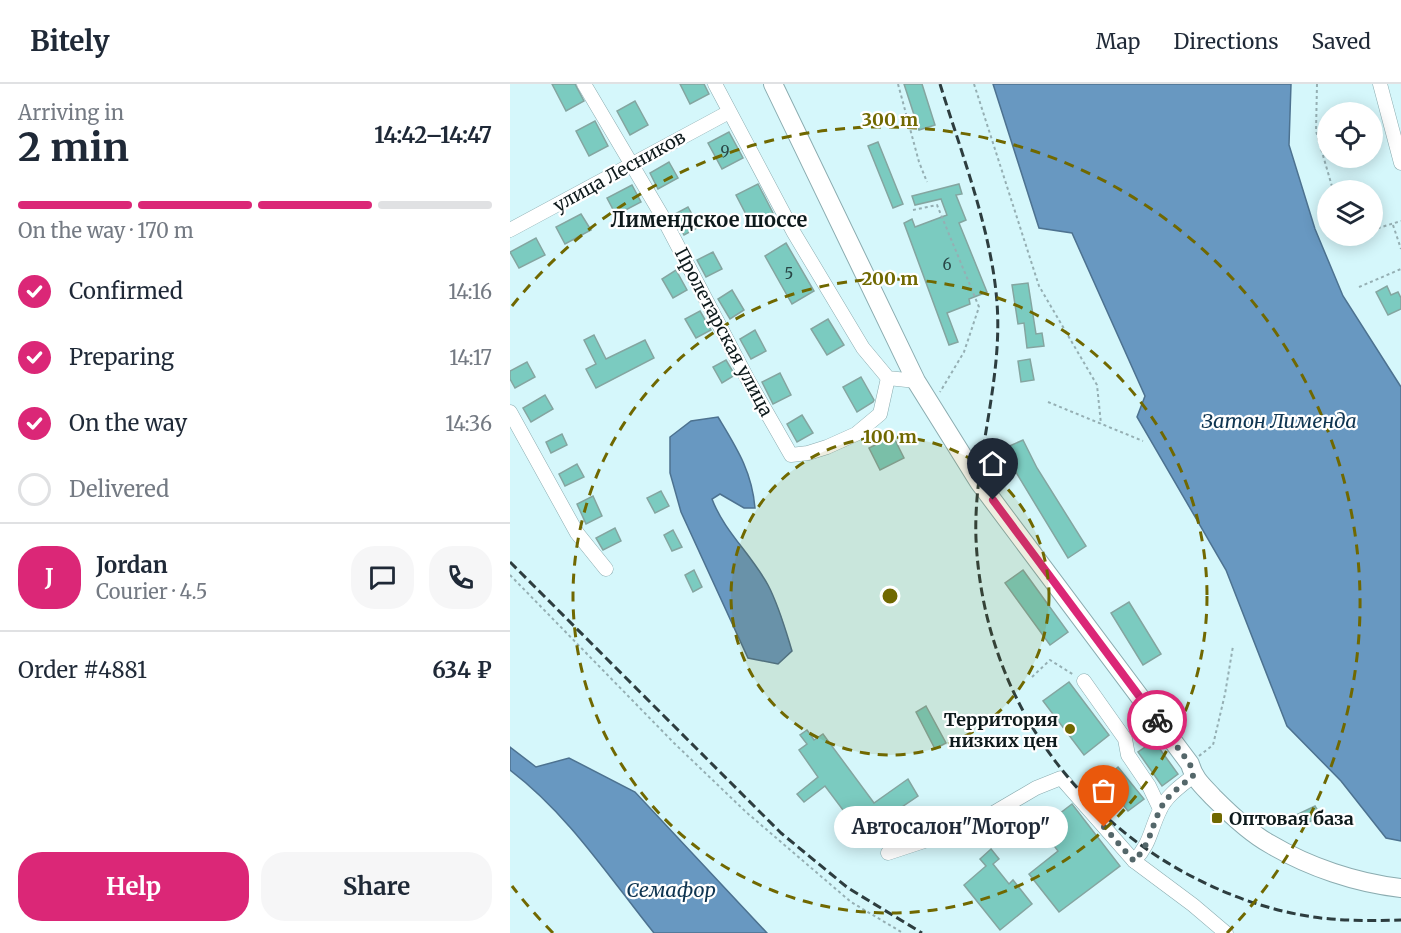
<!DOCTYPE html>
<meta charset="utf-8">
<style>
body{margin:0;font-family:Merriweather,serif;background:#f6f6f7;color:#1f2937;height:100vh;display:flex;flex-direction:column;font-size:22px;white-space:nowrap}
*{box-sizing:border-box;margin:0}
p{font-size:20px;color:#747a83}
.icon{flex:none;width:33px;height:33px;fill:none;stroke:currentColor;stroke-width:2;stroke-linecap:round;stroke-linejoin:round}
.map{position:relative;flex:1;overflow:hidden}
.sheet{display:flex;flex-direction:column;background:#fff;width:510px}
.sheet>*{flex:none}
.fabs{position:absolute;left:807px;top:18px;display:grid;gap:12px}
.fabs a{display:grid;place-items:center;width:66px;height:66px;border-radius:50%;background:#fff;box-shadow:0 3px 15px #0003;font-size:30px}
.pin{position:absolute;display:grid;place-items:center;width:51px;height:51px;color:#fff;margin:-62px -26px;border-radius:50% 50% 50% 0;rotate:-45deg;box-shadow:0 0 6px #0007}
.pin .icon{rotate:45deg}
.courier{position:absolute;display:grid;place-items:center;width:60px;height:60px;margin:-30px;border:4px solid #db2777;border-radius:50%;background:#fff;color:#222;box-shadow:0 2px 8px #0007}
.bubble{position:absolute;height:42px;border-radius:21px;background:#fff;box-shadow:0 3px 15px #0003;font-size:20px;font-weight:700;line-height:42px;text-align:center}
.overview em{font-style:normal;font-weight:700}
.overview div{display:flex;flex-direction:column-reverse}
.overview{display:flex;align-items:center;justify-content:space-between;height:102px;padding:0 18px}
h1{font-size:39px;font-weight:700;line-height:45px}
.bar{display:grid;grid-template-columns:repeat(4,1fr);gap:9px 6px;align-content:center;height:72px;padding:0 18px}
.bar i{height:8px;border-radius:4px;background:#e0e1e3}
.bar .on{background:#db2777}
.bar p{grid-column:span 4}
.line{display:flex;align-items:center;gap:15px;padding:0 18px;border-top:2px solid #e0e1e3}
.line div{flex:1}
.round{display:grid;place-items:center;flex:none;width:63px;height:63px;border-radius:24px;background:#f6f6f7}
ol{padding:0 18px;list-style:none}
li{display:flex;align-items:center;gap:18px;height:66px}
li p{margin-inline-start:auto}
li .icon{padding:6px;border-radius:50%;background:#db2777;color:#fff;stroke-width:4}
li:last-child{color:#747a83}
li i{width:33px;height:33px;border:3px solid #e0e1e3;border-radius:50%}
.primary-button{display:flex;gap:12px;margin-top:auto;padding:12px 18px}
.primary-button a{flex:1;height:69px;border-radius:24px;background:#db2777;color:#fff;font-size:24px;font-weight:700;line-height:69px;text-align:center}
.primary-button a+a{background:#f6f6f7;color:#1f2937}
header{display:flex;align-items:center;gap:36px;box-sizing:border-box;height:84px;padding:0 30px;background:#fff;border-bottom:2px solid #e0e1e3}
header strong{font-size:28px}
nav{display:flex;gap:33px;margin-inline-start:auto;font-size:21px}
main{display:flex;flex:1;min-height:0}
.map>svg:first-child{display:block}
.water{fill:#6898c1;stroke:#4d7290;stroke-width:1.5}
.building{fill:#7bcbc0;stroke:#84a5a0;stroke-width:1.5}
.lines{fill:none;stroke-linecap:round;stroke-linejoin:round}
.minor-casing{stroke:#8bacb0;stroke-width:15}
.major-casing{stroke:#8bacb0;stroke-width:20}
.path{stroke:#95afb3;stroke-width:2;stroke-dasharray:3 3;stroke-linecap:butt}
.minor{stroke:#fff;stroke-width:14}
.major{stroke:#fff;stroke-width:18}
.rail{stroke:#2d3d3f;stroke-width:3;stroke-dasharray:9 4.5;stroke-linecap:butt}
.done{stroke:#54676a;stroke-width:6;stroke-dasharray:0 10.8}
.route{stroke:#db2777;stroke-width:8}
.ring{fill:none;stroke:#706800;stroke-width:3;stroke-dasharray:10 8}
.poi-dot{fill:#706800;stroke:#fff;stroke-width:2}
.labels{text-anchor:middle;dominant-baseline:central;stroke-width:4.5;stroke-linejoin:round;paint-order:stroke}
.number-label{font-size:15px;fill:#294645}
.street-label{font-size:18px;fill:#0e1a1c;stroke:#fff}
.poi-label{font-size:18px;font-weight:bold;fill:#0e1a1c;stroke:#fff;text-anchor:end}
.neighbourhood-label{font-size:20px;font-weight:bold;fill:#0e1a1c;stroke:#fff}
.water-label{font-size:20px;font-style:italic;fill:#0f3551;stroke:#fff}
.centre{fill:#706800;stroke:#fff;stroke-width:3}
.ring-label{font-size:18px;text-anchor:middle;font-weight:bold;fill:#706800;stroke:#fff;stroke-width:4.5;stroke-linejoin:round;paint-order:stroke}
</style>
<header>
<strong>Bitely</strong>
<nav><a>Map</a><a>Directions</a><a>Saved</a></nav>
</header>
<main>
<section class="sheet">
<div class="overview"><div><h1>2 min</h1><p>Arriving in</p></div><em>14:42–14:47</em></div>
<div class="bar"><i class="on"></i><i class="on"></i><i class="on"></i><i></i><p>On the way · 170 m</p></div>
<ol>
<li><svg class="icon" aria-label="check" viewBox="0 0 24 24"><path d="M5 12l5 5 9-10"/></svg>Confirmed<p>14:16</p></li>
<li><svg class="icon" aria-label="check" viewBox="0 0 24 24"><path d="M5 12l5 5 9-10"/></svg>Preparing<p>14:17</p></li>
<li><svg class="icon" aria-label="check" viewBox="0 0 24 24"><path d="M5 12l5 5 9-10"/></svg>On the way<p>14:36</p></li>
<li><i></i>Delivered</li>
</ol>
<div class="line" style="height:108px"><b class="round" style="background:#db2777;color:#fff">J</b><div><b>Jordan</b><p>Courier · 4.5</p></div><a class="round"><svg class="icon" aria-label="chat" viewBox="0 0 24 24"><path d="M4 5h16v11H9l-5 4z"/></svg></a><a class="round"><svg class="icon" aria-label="phone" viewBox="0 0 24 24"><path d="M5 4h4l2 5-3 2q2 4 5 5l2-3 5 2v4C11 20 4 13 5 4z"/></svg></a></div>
<div class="line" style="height:78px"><div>Order #4881</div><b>634 ₽</b></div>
<div class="primary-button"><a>Help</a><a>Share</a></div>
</section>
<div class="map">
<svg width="891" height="849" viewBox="0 0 891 849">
<rect width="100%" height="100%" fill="#d5f7fb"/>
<g class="water">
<path d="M483,0H781L779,61L805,145L833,212L891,303V757L876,754L831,697L777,642L716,486L627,333L635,312L562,149L529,144Z"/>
<path d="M208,333C226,363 242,387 245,424H234L210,410L202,415C214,447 241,470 258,501C269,522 275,544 282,567L268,580L238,574L171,428L160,389V353L181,337Z"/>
<path d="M0,663L26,683L59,674L125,708L257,849H144C99,793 58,730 0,686Z"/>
</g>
<g class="building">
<path d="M42,0H65L74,17L56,27Z"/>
<path d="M170,0H194L199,10L180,20Z"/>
<path d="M394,0H412L425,41L409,46Z"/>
<path d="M125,17L138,41L120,51L107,27Z"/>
<path d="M85,37L98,62L79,72L66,47Z"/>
<path d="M219,48L233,74L212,85L198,59Z"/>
<path d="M368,58L393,120L383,124L358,62Z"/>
<path d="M159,78L168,94L148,105L140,89Z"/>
<path d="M248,100L263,129L241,140L226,111Z"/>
<path d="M449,100L452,110L446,111L456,136L449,139L477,208L459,215L460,220L437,229L448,258L439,261L394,139L402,135L405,143L437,131L431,115L405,121L402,112Z"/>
<path d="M122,101L131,118L106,131L97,114Z"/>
<path d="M178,123L189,143L174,151L163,131Z"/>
<path d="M71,130L81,146L55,160L46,143Z"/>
<path d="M26,154L35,171L9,184L0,168Z"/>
<path d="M276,159L304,207L282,220L255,172Z"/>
<path d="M203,168L212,185L196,193L187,176Z"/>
<path d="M166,186L177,206L163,214L152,195Z"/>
<path d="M518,199L526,250L532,249L534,262L517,264L514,239L508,240L502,201Z"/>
<path d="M877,202L881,211L888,208L891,214V225L878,231L866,208Z"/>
<path d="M222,206L234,226L220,235L208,215Z"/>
<path d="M190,227L201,246L186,254L175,235Z"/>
<path d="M318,235L334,261L317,271L301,245Z"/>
<path d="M245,246L256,267L241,275L230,255Z"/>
<path d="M84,251L96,275L135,256L144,274L86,304L76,285L86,280L74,256Z"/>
<path d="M520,275L524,296L511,298L508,277Z"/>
<path d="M216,276L225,291L212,299L203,283Z"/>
<path d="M17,278L25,293L5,304L0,295V287Z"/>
<path d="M270,289L281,311L263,320L252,298Z"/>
<path d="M351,293L364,316L363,318L347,328L333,303Z"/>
<path d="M35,311L43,325L21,338L13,324Z"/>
<path d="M292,331L303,349L287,358L277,340Z"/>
<path d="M52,350L57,361L41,369L36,358Z"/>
<path d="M383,352L394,374L370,386L359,364Z"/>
<path d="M513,356L527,384L576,462L558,474L507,390L495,364Z"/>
<path d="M67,380L74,393L55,402L49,390Z"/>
<path d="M151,407L159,422L145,429L137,414Z"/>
<path d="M83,412L92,432L76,440L67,420Z"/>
<path d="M105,444L111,457L93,466L86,454Z"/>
<path d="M163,446L172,463L162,467L154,451Z"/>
<path d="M184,486L192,503L183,508L175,491Z"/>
<path d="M513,486L558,548L540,561L495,499Z"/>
<path d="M619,518L651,570L633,581L601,529Z"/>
<path d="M559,598L599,651L574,671L533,617Z"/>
<path d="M416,622L436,659L425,665L406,628Z"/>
<path d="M297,646L304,656L313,650L364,719L398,695L408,712L392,723L405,741L397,748L391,740L369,756L362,748L354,754L315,702L294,718L287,710L308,693L289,666L297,660L290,651Z"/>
<path d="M644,657L668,690L652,702L628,668Z"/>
<path d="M608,683L634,715L618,727L593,696Z"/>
<path d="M562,720L610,782L549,828L519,790L548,767L531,744Z"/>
<path d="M805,722L811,732L791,742L786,731Z"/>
<path d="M481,765L489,775L483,780L499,800L503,796L522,820L490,846L454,801L476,782L470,775Z"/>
</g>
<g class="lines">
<defs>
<g id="minor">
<path d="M74,0L151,130L238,296L281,371L298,369L317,363L346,350L370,330L378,294"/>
<path d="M205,0L284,149L353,264L378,294L406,297"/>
<path d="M870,0L891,79"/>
<path d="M0,146L219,28"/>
<path d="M0,328L67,449L96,485"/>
<path d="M574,597L615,655L618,671L639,702L650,725"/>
<path d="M378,769L463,741L526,704L551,694L624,777L683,821L716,849"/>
<path d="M624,777C641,759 640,746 650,726C656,712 672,701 683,692"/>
</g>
<path id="major" d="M263,0L406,297L469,398L680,680C684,695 693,702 703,713C717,727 743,751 760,760C799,783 846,799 891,804"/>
</defs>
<use href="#minor" class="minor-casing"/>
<use href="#major" class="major-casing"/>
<g class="path">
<path d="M388,0L409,78L417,98"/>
<path d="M464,0L529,202L587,301L591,340"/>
<path d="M807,0L806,47L823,106"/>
<path d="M403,126L427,121L469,223L454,268L430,308"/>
<path d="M883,141L891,165"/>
<path d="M862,146L891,137"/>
<path d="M849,203L891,185"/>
<path d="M538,318L633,357"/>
<path d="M0,491L164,659L236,728L341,818L393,849"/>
<path d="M522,593L540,576L564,591"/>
<path d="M689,672L703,661L715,610L723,562"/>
</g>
<use href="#minor" class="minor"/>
<use href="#major" class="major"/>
<g class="rail">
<path d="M430,0C451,68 482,148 487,219C493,299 463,376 466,455C473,610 566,743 708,805C737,818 770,828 803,833C832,837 862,837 891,836"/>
<path d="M0,478L271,749L338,804L412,849"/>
</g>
</g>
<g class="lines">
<path class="done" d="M594,743L624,777C641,759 640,746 650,726C656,712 672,701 683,692L680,680L647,636"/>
<path class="route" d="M483,416L647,636"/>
</g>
<circle cx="380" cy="512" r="159" fill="#706800" fill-opacity=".12"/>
<g class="ring">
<circle cx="380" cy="512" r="159"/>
<circle cx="380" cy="512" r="317"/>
<path d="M43 849A476 476 0 0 1 2 802M2 222A476 476 0 1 1 717 849"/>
</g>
<g class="poi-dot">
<circle cx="560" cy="645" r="6"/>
<rect x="701" y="728" width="12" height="12" rx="3"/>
</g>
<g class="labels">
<g class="number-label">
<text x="215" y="67">9</text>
<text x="437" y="180">6</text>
<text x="279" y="189">5</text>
</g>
<g class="street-label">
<text transform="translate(109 87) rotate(-29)">улица Лесников</text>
<text transform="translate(214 248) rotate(62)">Пролетарская улица</text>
</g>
<g class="poi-label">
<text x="548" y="635">Территория<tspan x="548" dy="21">низких цен</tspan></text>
<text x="719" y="734" text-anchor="start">Оптовая база</text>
</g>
<g class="neighbourhood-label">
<text x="199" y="135">Лимендское шоссе</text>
</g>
<g class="water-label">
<text x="769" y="336">Затон Лименда</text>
<text x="161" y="805">Семафор</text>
</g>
</g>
<circle cx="380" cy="512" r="9" class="centre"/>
<g class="ring-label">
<text x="380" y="42">300 m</text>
<text x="380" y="201">200 m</text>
<text x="380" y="359">100 m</text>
</g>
</svg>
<div class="fabs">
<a><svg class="icon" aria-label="locate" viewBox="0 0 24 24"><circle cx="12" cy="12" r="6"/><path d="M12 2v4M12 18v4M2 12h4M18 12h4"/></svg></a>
<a><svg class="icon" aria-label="layers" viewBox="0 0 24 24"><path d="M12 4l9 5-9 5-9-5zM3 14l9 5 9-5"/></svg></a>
</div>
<div class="pin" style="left:594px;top:743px;background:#ea580c"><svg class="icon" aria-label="bag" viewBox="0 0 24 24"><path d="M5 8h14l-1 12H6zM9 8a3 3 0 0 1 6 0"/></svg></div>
<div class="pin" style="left:483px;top:416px;background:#1f2937"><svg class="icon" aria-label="home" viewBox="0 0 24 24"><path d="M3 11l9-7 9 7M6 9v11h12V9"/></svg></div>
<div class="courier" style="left:647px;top:636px"><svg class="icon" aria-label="bike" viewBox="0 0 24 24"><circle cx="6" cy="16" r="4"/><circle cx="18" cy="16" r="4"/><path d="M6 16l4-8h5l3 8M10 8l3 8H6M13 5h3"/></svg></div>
<div class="bubble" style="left:324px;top:722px;width:234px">Автосалон&quot;Мотор&quot;</div>
</div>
</main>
